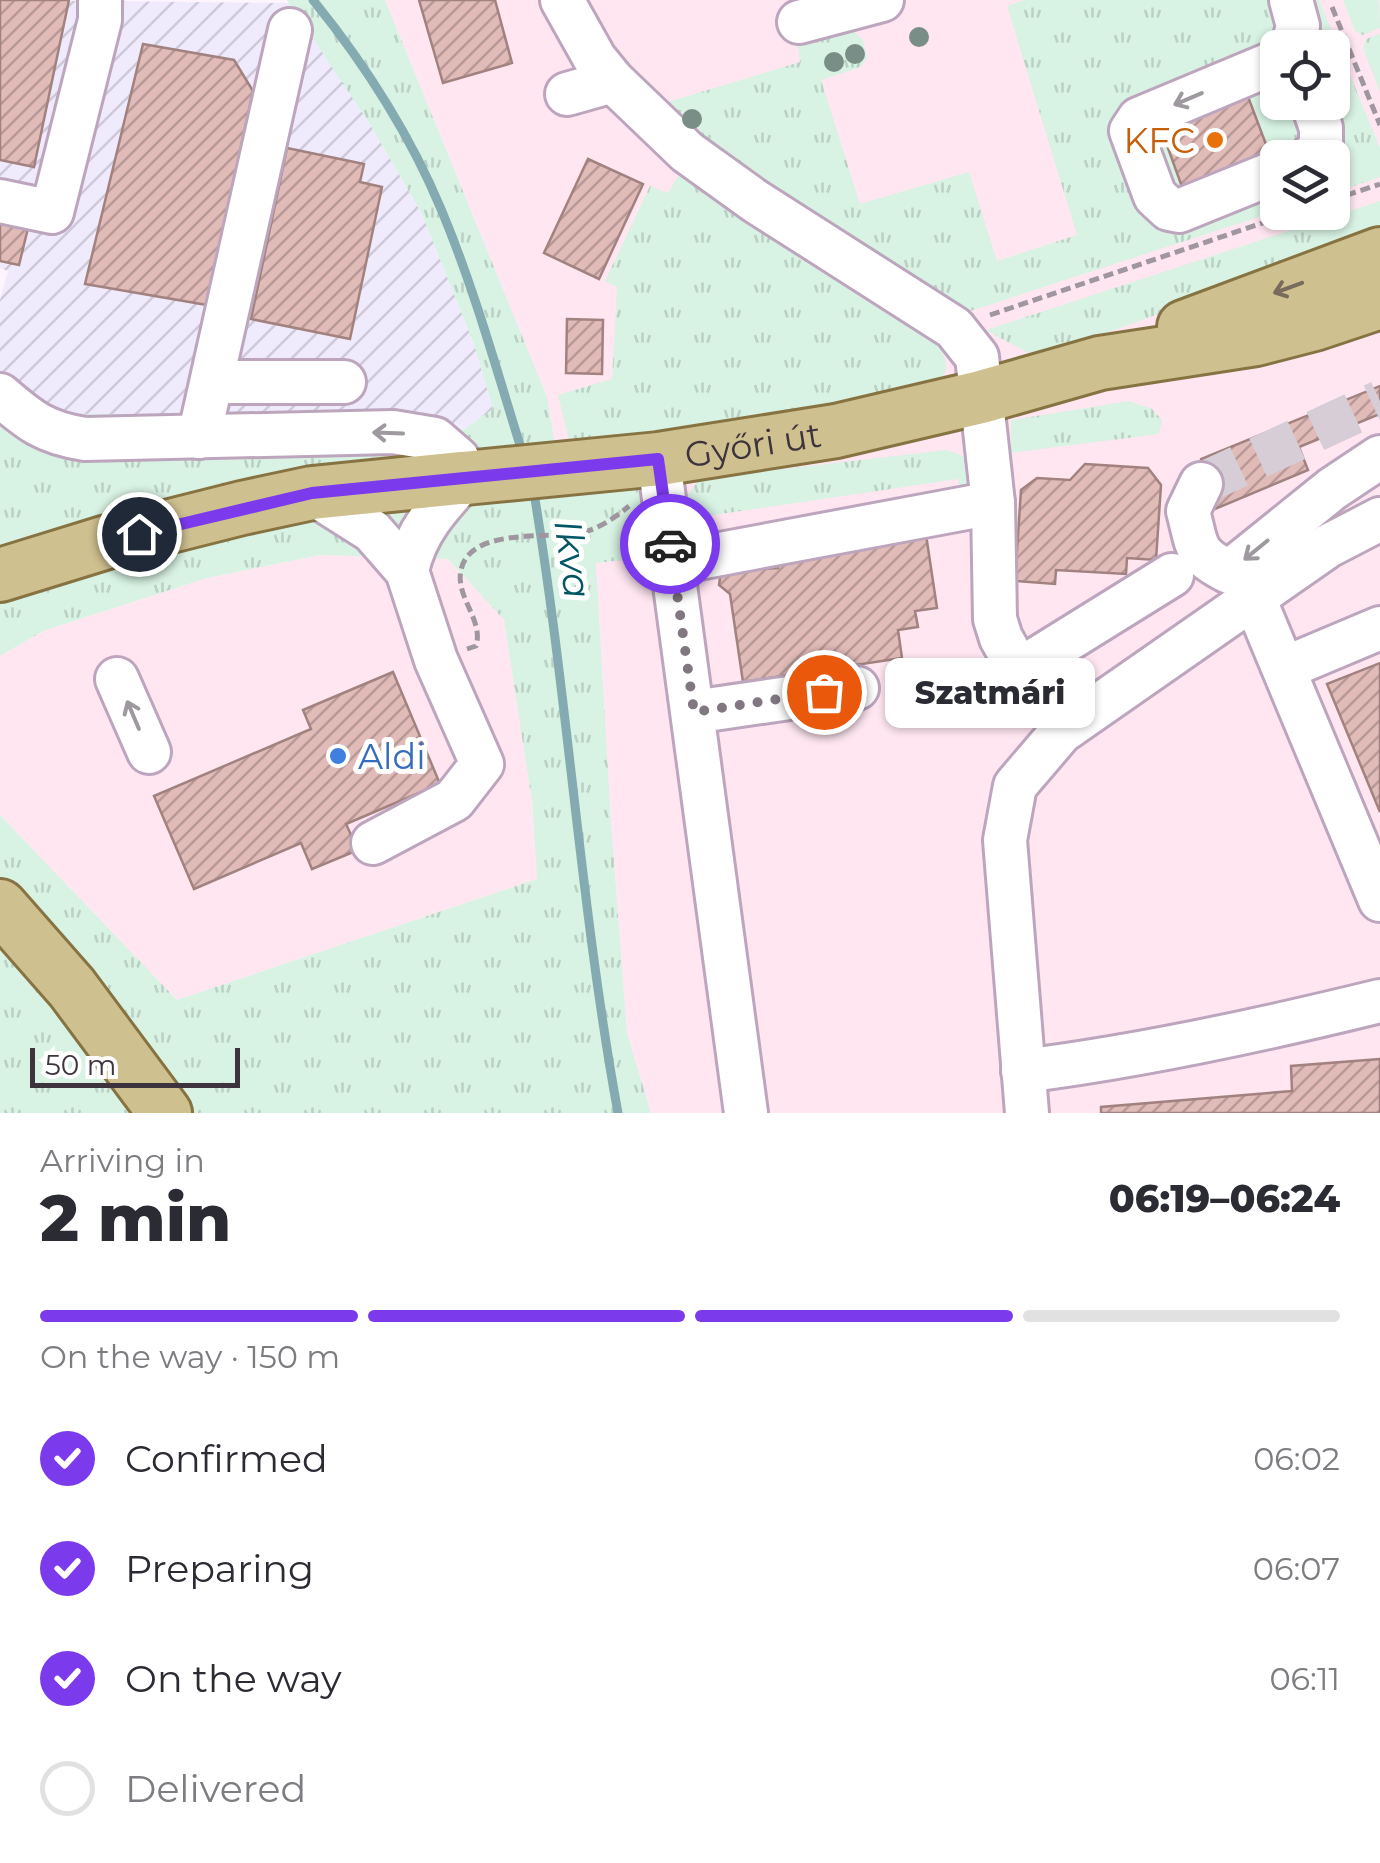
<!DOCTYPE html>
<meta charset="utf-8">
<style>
body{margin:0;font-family:Montserrat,sans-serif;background:#f2f2f3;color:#2b2b33;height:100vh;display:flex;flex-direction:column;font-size:38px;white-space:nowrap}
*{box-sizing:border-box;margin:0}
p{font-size:32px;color:#7c7c81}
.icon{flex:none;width:55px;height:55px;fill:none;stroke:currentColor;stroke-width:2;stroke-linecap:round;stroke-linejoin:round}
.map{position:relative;height:1113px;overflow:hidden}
.drawer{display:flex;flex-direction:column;background:#fff;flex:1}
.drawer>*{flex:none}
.buttons{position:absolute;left:1260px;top:30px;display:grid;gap:20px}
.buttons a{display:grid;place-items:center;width:90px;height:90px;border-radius:15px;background:#fff;box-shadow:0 2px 8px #0004;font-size:50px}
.scale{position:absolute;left:30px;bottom:25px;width:210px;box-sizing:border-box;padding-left:10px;border:5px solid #3c333c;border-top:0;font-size:28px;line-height:35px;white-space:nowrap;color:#3c333c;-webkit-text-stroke:8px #fff;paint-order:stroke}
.pin{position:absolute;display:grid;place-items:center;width:85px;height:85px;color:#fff;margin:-42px;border:5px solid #fff;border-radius:50%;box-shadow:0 2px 10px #0007}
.courier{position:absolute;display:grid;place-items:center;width:100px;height:100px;margin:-50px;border:8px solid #7c3aed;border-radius:50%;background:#fff;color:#222;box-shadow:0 2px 12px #0007}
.bubble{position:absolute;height:70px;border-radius:15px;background:#fff;box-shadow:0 2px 8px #0004;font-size:32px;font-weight:800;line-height:70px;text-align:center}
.head em{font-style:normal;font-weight:800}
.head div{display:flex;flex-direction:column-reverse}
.head{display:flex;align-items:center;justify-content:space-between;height:170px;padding:0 40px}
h1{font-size:65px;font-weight:800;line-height:75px}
.bar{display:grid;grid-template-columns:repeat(4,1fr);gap:15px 10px;align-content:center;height:120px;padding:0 40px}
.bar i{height:12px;border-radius:8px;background:#e1e1e2}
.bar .current{background:#7c3aed}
.bar p{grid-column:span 4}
ol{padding:0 40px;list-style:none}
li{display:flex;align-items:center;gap:30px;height:110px}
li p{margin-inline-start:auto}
li .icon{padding:10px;border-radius:50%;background:#7c3aed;color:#fff;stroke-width:4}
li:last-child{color:#7c7c81}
li i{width:55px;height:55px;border:5px solid #e1e1e2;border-radius:50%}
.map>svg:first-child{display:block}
.commercial{fill:#ffe6f1;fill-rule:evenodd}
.industrial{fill:url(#industrial-furrows)}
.grass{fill:url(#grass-tufts);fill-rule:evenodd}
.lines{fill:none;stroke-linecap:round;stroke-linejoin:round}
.stream{stroke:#84abb2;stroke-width:9}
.building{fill:url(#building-hatch);stroke:#a2827f;stroke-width:2.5}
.minor-tunnel{stroke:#d7cdd7;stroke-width:42;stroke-dasharray:42 21;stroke-linecap:butt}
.minor-casing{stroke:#bda6bd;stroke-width:48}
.major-casing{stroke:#877342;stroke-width:58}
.path{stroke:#9f969f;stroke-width:5;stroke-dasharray:10 5;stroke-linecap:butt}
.minor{stroke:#fff;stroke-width:42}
.major{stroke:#cfc090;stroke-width:52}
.tree{fill:#7a8e88}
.oneway{stroke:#9e999e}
.oneway2{stroke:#776b5e}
.done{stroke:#807780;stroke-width:10;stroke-dasharray:0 18}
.route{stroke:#7c3aed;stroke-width:12}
.food-dot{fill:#e8710a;stroke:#fff;stroke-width:4}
.shop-dot{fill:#3f7fe0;stroke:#fff;stroke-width:4}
.labels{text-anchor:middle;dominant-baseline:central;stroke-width:10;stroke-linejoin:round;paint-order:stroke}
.food-label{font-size:35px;fill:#c56008;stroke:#fff;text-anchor:end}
.street-label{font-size:35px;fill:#3c333c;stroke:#fff}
.shop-label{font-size:35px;fill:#366cbe;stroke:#fff;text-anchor:start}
.water-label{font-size:38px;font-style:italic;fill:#005763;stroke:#fff}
</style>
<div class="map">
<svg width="1380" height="1113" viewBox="0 0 1380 1113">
<defs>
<pattern id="industrial-furrows" width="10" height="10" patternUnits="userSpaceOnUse" patternTransform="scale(2.5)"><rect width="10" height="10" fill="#efebfd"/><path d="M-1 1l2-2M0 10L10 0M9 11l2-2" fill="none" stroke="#cecada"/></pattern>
<pattern id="grass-tufts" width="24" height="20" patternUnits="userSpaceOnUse" patternTransform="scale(2.5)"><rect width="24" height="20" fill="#d8f2e3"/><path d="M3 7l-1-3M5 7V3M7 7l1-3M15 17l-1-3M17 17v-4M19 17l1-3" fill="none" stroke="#bad0c4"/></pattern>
<pattern id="building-hatch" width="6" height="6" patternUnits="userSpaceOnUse" patternTransform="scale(2.5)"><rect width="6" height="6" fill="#e1bbb8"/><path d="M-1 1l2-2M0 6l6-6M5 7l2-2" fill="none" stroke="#b89997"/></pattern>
</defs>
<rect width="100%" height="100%" fill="#fef4fe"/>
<g class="commercial">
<path d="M385,0H1380V1113H651L627,1033L611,821L596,562L658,556L555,444L547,397ZM1278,48H1332V102H1278ZM1278,158H1332V212H1278Z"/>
<path d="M320,555L448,559L504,620L532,802L537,879L177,1000L0,815V656L43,631L207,578Z"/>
</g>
<path class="industrial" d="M0,0L290,3L370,124L422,214L474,344L493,409L463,430L433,414H50L0,371V300L8,271L0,268Z"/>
<g class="grass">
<path d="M287,0H385L547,397L555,444L570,445L558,395L612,379L617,287L605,281L650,186L668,193L681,172L932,335C940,348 952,362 943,377C926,405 686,434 642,441L659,556L596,563L611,821L627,1033L651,1113H0V815L177,1000L537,879L532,802L504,620L448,559L320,555L207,578L43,631L0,656V371L50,414H433L463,430L493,409L474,344L422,214L370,124Z"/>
<path d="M1025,0H1319L1380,148V177L1333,193L1332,158H1278L1277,211L958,315L760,189L661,104L800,62L798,45L852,30L863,40L867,58L861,67L821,80L860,204L969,172L997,261L1077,235L1007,6ZM1278,48H1332V102H1278Z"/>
<path d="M1343,0H1379L1380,28L1363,35L1355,31Z"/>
<path d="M1380,34V92L1363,48L1366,39Z"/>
<path d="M1380,201V235L1058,350L1032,355L986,330Z"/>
<path d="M1129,401L1152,409L1162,420L1159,434L1011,453V420Z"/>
<path d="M946,450C963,455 976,459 977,479L961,498L958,479L680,520L683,503L699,479Z"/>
</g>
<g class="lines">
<g class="stream">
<path d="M313,0C364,63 410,135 441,209C475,290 498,375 524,458"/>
<path d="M533,487C568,695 580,906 618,1113"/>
</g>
</g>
<g class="building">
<path d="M0,0H69L34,167L0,160Z"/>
<path d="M419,0H495L512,63L443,83Z"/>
<path d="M143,44L234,60L253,91L207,305L85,284Z"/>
<path d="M1247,94L1270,155L1182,187L1160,126Z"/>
<path d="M287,148L364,164L360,182L382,187L350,339L251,319Z"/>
<path d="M588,159L643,184L599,279L544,253Z"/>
<path d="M0,218L29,224L19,265L0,261Z"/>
<path d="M567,319L603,320L602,374L566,373Z"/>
<path d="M1380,386V414L1299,447L1308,470L1203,514L1201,459Z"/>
<path d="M1085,464L1148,468L1161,485L1156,560L1127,558L1126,574L1056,570L1055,584L1015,581L1021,490L1037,478L1070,480Z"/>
<path d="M925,528L937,608L915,611L918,627L898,630L902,658L743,682L730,594L719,585L721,571L778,568L776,550Z"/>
<path d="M1380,663V812L1327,684Z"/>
<path d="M393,672L440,784L346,824L358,850L312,869L301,843L194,889L154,796L311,729L303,710Z"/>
<path d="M1380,1059V1113H1101V1107L1292,1091L1291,1066Z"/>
</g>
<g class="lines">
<path class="minor-tunnel" d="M1201,484L1380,401"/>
<defs>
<g id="minor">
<path d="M562,0L595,59L613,81L687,152L755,201L954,328L977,357L993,503L995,619L1001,638L1019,670L1172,575"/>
<path d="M1291,0L1298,26L1292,48"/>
<path d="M799,22L882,0"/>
<path d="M1278,61L1139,119L1131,131L1155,196L1169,209L1179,211L1278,171"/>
<path d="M567,94L613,81"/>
<path d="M1309,158L1321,149V128L1312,102"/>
<path d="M0,201L52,212L100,20V0"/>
<path d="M212,382H344"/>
<path d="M0,395C30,421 45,433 85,439L393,432L435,439L458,459L460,478H465"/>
<path d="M199,437L290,30"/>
<path d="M659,459L672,563"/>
<path d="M1201,484L1188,511C1198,548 1193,554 1229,572L1332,489L1380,457"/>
<path d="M312,493L372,531L407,571L436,660L482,764L454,800L373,843"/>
<path d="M407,571C415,532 439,506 465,478"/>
<path d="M1254,598L1380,900"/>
<path d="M1285,668L1380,628"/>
<path d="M117,679L149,752"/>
<path d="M693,712L857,688"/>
<path d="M1023,1071C1143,1056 1262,1030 1380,1001"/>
<path d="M746,1113L672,563L993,503"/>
<path d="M1027,1113L1005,840L1015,786L1061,732L1328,546L1380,519"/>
</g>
<g id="major">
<path d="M1184,327L1380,254"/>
<path id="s1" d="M465,478L659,459L836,431L981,397L1100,363L1256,339L1314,324L1380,302"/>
<path d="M0,575L107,542L242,508L312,493L460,478"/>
<path d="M0,906L72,988L165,1113"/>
</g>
</defs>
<use href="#minor" class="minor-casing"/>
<use href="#major" class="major-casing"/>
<g class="path">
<path d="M1332,7L1380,125"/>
<path d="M1332,200L1380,184"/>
<path d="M990,315L1295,212"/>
<path d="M467,649L476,646C484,620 455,597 461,570C470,527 548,539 581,533C598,529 615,518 629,506"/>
</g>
<use href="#minor" class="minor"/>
<use href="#major" class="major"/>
</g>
<g class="tree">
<circle cx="919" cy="37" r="10"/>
<circle cx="855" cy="54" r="10"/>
<circle cx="834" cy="62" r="10"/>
<circle cx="692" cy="119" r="10"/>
</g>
<defs><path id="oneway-shaft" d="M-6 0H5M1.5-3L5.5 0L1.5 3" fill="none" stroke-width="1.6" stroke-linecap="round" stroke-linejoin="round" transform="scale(2.5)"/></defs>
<g class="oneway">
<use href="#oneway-shaft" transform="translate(1188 99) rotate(157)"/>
<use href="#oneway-shaft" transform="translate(388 433) rotate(-178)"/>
<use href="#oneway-shaft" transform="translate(1256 550) rotate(141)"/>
<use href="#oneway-shaft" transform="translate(133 715) rotate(-113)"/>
</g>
<use class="oneway2" href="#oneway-shaft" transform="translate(1288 288) rotate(160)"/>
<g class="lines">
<path class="done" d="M670,544L694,712L824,692"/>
<path class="route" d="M139,534L312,493L658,459L670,544"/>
</g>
<circle class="food-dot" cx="1215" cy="140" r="10"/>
<circle class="shop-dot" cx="338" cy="756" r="10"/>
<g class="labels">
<g class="food-label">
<text x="1195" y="140">KFC</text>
</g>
<g class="street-label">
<text stroke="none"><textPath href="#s1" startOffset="290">Győri út</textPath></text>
</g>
<g class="shop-label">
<text x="358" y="756">Aldi</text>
</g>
<g class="water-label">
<text transform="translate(573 559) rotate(82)">Ikva</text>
</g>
</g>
</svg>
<div class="buttons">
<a><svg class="icon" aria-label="locate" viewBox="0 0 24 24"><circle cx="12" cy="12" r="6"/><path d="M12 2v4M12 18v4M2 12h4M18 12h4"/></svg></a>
<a><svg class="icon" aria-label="layers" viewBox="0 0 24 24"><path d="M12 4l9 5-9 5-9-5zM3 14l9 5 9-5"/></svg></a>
</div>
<div class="scale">50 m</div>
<div class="pin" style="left:824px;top:692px;background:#ea580c"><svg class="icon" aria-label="bag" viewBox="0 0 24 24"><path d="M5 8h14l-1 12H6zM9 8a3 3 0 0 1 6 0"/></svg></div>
<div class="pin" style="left:139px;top:534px;background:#1f2937"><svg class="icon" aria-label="home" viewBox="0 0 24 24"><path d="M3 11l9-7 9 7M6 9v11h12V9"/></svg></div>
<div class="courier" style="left:670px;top:544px"><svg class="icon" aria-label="car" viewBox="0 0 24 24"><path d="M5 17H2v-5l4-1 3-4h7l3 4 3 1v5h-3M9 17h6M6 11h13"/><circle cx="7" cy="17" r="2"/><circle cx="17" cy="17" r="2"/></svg></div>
<div class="bubble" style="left:885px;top:658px;width:210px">Szatmári</div>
</div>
<section class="drawer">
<div class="head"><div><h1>2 min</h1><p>Arriving in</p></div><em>06:19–06:24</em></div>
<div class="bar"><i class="current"></i><i class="current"></i><i class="current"></i><i></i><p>On the way · 150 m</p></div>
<ol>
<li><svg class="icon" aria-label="check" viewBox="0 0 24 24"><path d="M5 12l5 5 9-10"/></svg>Confirmed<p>06:02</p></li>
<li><svg class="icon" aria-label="check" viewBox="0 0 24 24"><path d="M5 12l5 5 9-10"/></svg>Preparing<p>06:07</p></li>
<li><svg class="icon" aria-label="check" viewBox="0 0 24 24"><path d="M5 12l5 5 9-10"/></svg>On the way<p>06:11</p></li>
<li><i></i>Delivered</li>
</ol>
</section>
